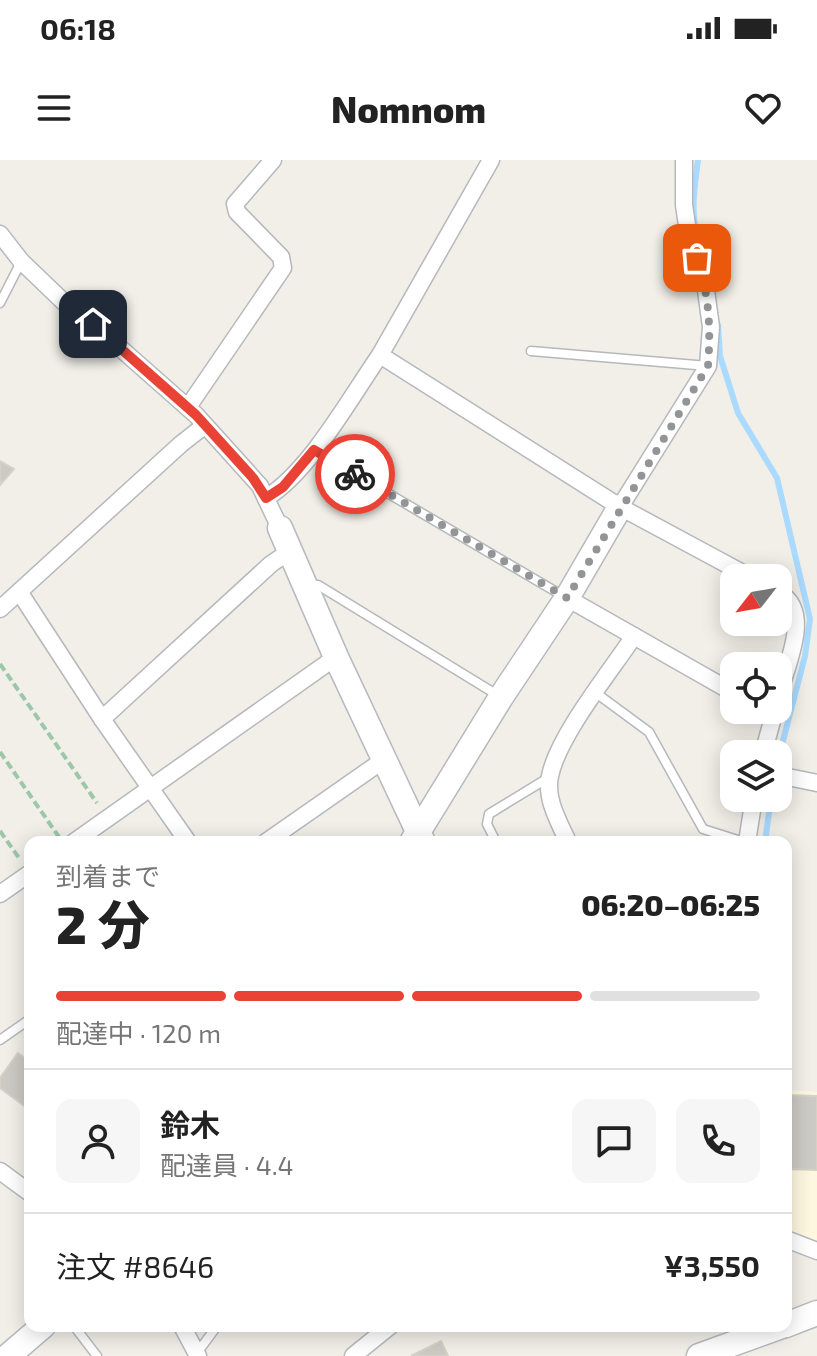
<!DOCTYPE html>
<html lang="ja">
<meta charset="utf-8">
<style>
body{margin:0;font-family:"Exo 2","Noto Sans JP",sans-serif;background:#f6f6f6;color:#222;height:100vh;display:flex;flex-direction:column;font-size:30px;white-space:nowrap}
*{box-sizing:border-box;margin:0}
p{font-size:26px;color:#767676}
.icon{flex:none;width:44px;height:44px;fill:none;stroke:currentColor;stroke-width:2;stroke-linecap:round;stroke-linejoin:round}
.map{position:relative;flex:1;overflow:hidden}
.drawer{position:absolute;left:24px;top:676px;width:768px;height:496px;display:flex;flex-direction:column;background:#fff;border-radius:16px;box-shadow:0 4px 20px #0003}
.drawer>*{flex:none}
.needle{width:52px;rotate:239deg}
.buttons{position:absolute;left:720px;top:404px;display:grid;gap:16px}
.buttons a{display:grid;place-items:center;width:72px;height:72px;border-radius:16px;background:#fff;box-shadow:0 4px 20px #0003;font-size:40px}
.pin{position:absolute;display:grid;place-items:center;width:68px;height:68px;color:#fff;margin:-34px;border-radius:16px;box-shadow:0 4px 12px #0006}
.courier{position:absolute;display:grid;place-items:center;width:80px;height:80px;margin:-40px;border:6px solid #ea4335;border-radius:50%;background:#fff;color:#222;box-shadow:0 2px 10px #0007}
.head em{font-style:normal;font-weight:800}
.head div{display:flex;flex-direction:column-reverse}
.head{display:flex;align-items:center;justify-content:space-between;height:136px;padding:0 32px}
h1{font-size:52px;font-weight:800;line-height:60px}
.bar{display:grid;grid-template-columns:repeat(4,1fr);gap:12px 8px;align-content:center;height:96px;padding:0 32px}
.bar i{height:10px;border-radius:6px;background:#e0e0e0}
.bar .current{background:#ea4335}
.bar p{grid-column:span 4}
.line{display:flex;align-items:center;gap:20px;padding:0 32px;border-top:2px solid #e0e0e0}
.line div{flex:1}
.round{display:grid;place-items:center;flex:none;width:84px;height:84px;border-radius:16px;background:#f6f6f6}
.status{display:flex;justify-content:space-between;align-items:center;height:56px;padding:0 40px;background:#fff;direction:ltr}
.status svg{height:22px;fill:currentColor}
header{display:flex;justify-content:space-between;align-items:center;height:104px;padding:0 32px;background:#fff;font-size:36px;font-weight:800}
.map>svg:first-child{display:block}
.commercial{fill:#fef7e0}
.lines{fill:none;stroke-linecap:round;stroke-linejoin:round}
.stream{stroke:#aadaff;stroke-width:6}
.building{fill:#cccac5;stroke:#d6d1c6;stroke-width:2}
.lane-casing{stroke:#b5b8bc;stroke-width:11}
.street-casing{stroke:#b5b8bc;stroke-width:19}
.secondary-casing{stroke:#b6babf;stroke-width:27}
.path{stroke:#9cc7a9;stroke-width:4;stroke-dasharray:8 4;stroke-linecap:butt}
.lane{stroke:#fff;stroke-width:8}
.street{stroke:#fff;stroke-width:16}
.secondary{stroke:#fff;stroke-width:24}
.done{stroke:#929495;stroke-width:8;stroke-dasharray:0 14.4}
.route{stroke:#ea4335;stroke-width:10}
</style>
<div class="status"><b>06:18</b><svg viewBox="0 0 49 12"><path d="M0 12V9h3v3zM5 12V6h3v6zM10 12V3h3v9zM15 12V0h3v12zM26 1h20v11H26zM47 4h2v5h-2z"/></svg></div>
<header><svg class="icon" aria-label="menu" viewBox="0 0 24 24"><path d="M4 6h16M4 12h16M4 18h16"/></svg>Nomnom<svg class="icon" aria-label="heart" viewBox="0 0 24 24"><path d="M12 20l-8-8c-3-5 5-10 8-4 3-6 11-1 8 4z"/></svg></header>
<div class="map">
<svg width="817" height="1196" viewBox="0 0 817 1196">
<rect width="100%" height="100%" fill="#f1efe8"/>
<path class="commercial" d="M786,930L817,932V1083L786,1073Z"/>
<g class="lines">
<g class="stream">
<path d="M698,0C695,23 691,48 696,71C700,90 710,107 713,126"/>
<path d="M718,165L720,196L738,253L777,318L810,459L805,496L778,600"/>
<path d="M765,682L771,638"/>
</g>
</g>
<g class="building">
<path d="M0,301L14,309L0,325Z"/>
<path d="M18,893L30,902V950L0,928V918Z"/>
<path d="M786,935L817,936V1010L786,1009Z"/>
<path d="M441,1181L448,1196H411Z"/>
</g>
<g class="lines">
<defs>
<g id="lane">
<path d="M0,143L21,102"/>
<path d="M531,191L708,206"/>
<path d="M314,290L565,437"/>
<path d="M308,426L318,425L499,536"/>
<path d="M596,533L649,572L703,669L744,682"/>
<path d="M496,682L487,664L489,654L548,618"/>
<path d="M0,880L30,859"/>
<path d="M74,1166L97,1196"/>
<path d="M197,1193L217,1166"/>
</g>
<g id="street">
<path d="M0,74L21,101L71,149L93,164L196,255L260,326L280,368"/>
<path d="M380,195L491,0"/>
<path d="M188,247L283,108L281,97L237,52L235,44L273,0"/>
<path d="M266,338C310,311 350,238 380,195L620,347L752,418"/>
<path d="M620,347L708,206L711,167L705,123L688,72L684,45V0"/>
<path d="M778,432C814,451 786,505 778,537"/>
<path d="M20,433L102,559L188,682"/>
<path d="M567,438L734,533"/>
<path d="M0,449L181,284L204,266"/>
<path d="M102,559L271,404L290,391"/>
<path d="M763,594L775,550"/>
<path d="M778,615L817,623"/>
<path d="M74,682L336,497"/>
<path d="M266,682L385,599"/>
<path d="M568,682C559,662 545,639 550,616C558,576 610,512 634,476"/>
<path d="M747,682L754,638"/>
<path d="M0,734L30,713"/>
<path d="M0,1011L30,1033"/>
<path d="M786,1079L817,1091"/>
<path d="M182,1166L198,1196"/>
<path d="M353,1196L390,1166"/>
</g>
<g id="secondary">
<path d="M280,368L336,497L423,682"/>
<path d="M412,682L501,537L567,438L620,347"/>
<path d="M786,1165L817,1153"/>
<path d="M8,1196L43,1166"/>
<path d="M699,1196L782,1166"/>
</g>
</defs>
<use href="#lane" class="lane-casing"/>
<use href="#street" class="street-casing"/>
<use href="#secondary" class="secondary-casing"/>
<g class="path">
<path d="M0,504L97,643"/>
<path d="M0,592L59,677"/>
<path d="M0,671L19,698"/>
</g>
<use href="#lane" class="lane"/>
<use href="#street" class="street"/>
<use href="#secondary" class="secondary"/>
</g>
<g class="lines">
<path class="done" d="M355,314L567,438L708,206C711,166 709,136 697,98"/>
<path class="route" d="M93,164L196,255L253,318L266,338L283,327L314,290L355,314"/>
</g>
</svg>
<div class="buttons">
<a><svg class="needle" viewBox="-14 -14 28 28"><path d="M0-13l5 13h-10z" fill="#e53935"/><path d="M0 13l5-13h-10z" fill="#767676"/></svg></a>
<a><svg class="icon" aria-label="locate" viewBox="0 0 24 24"><circle cx="12" cy="12" r="6"/><path d="M12 2v4M12 18v4M2 12h4M18 12h4"/></svg></a>
<a><svg class="icon" aria-label="layers" viewBox="0 0 24 24"><path d="M12 4l9 5-9 5-9-5zM3 14l9 5 9-5"/></svg></a>
</div>
<div class="pin" style="left:697px;top:98px;background:#ea580c"><svg class="icon" aria-label="bag" viewBox="0 0 24 24"><path d="M5 8h14l-1 12H6zM9 8a3 3 0 0 1 6 0"/></svg></div>
<div class="pin" style="left:93px;top:164px;background:#1f2937"><svg class="icon" aria-label="home" viewBox="0 0 24 24"><path d="M3 11l9-7 9 7M6 9v11h12V9"/></svg></div>
<div class="courier" style="left:355px;top:314px"><svg class="icon" aria-label="bike" viewBox="0 0 24 24"><circle cx="6" cy="16" r="4"/><circle cx="18" cy="16" r="4"/><path d="M6 16l4-8h5l3 8M10 8l3 8H6M13 5h3"/></svg></div>
<section class="drawer">
<div class="head"><div><h1>2 分</h1><p>到着まで</p></div><em>06:20–06:25</em></div>
<div class="bar"><i class="current"></i><i class="current"></i><i class="current"></i><i></i><p>配達中 · 120 m</p></div>
<div class="line" style="height:144px"><a class="round"><svg class="icon" aria-label="person" viewBox="0 0 24 24"><circle cx="12" cy="8" r="4"/><path d="M4 21q1-7 8-7t8 7"/></svg></a><div><b>鈴木</b><p>配達員 · 4.4</p></div><a class="round"><svg class="icon" aria-label="chat" viewBox="0 0 24 24"><path d="M4 5h16v11H9l-5 4z"/></svg></a><a class="round"><svg class="icon" aria-label="phone" viewBox="0 0 24 24"><path d="M5 4h4l2 5-3 2q2 4 5 5l2-3 5 2v4C11 20 4 13 5 4z"/></svg></a></div>
<div class="line" style="height:104px"><div>注文 #8646</div><b>¥3,550</b></div>
</section>
</div>
